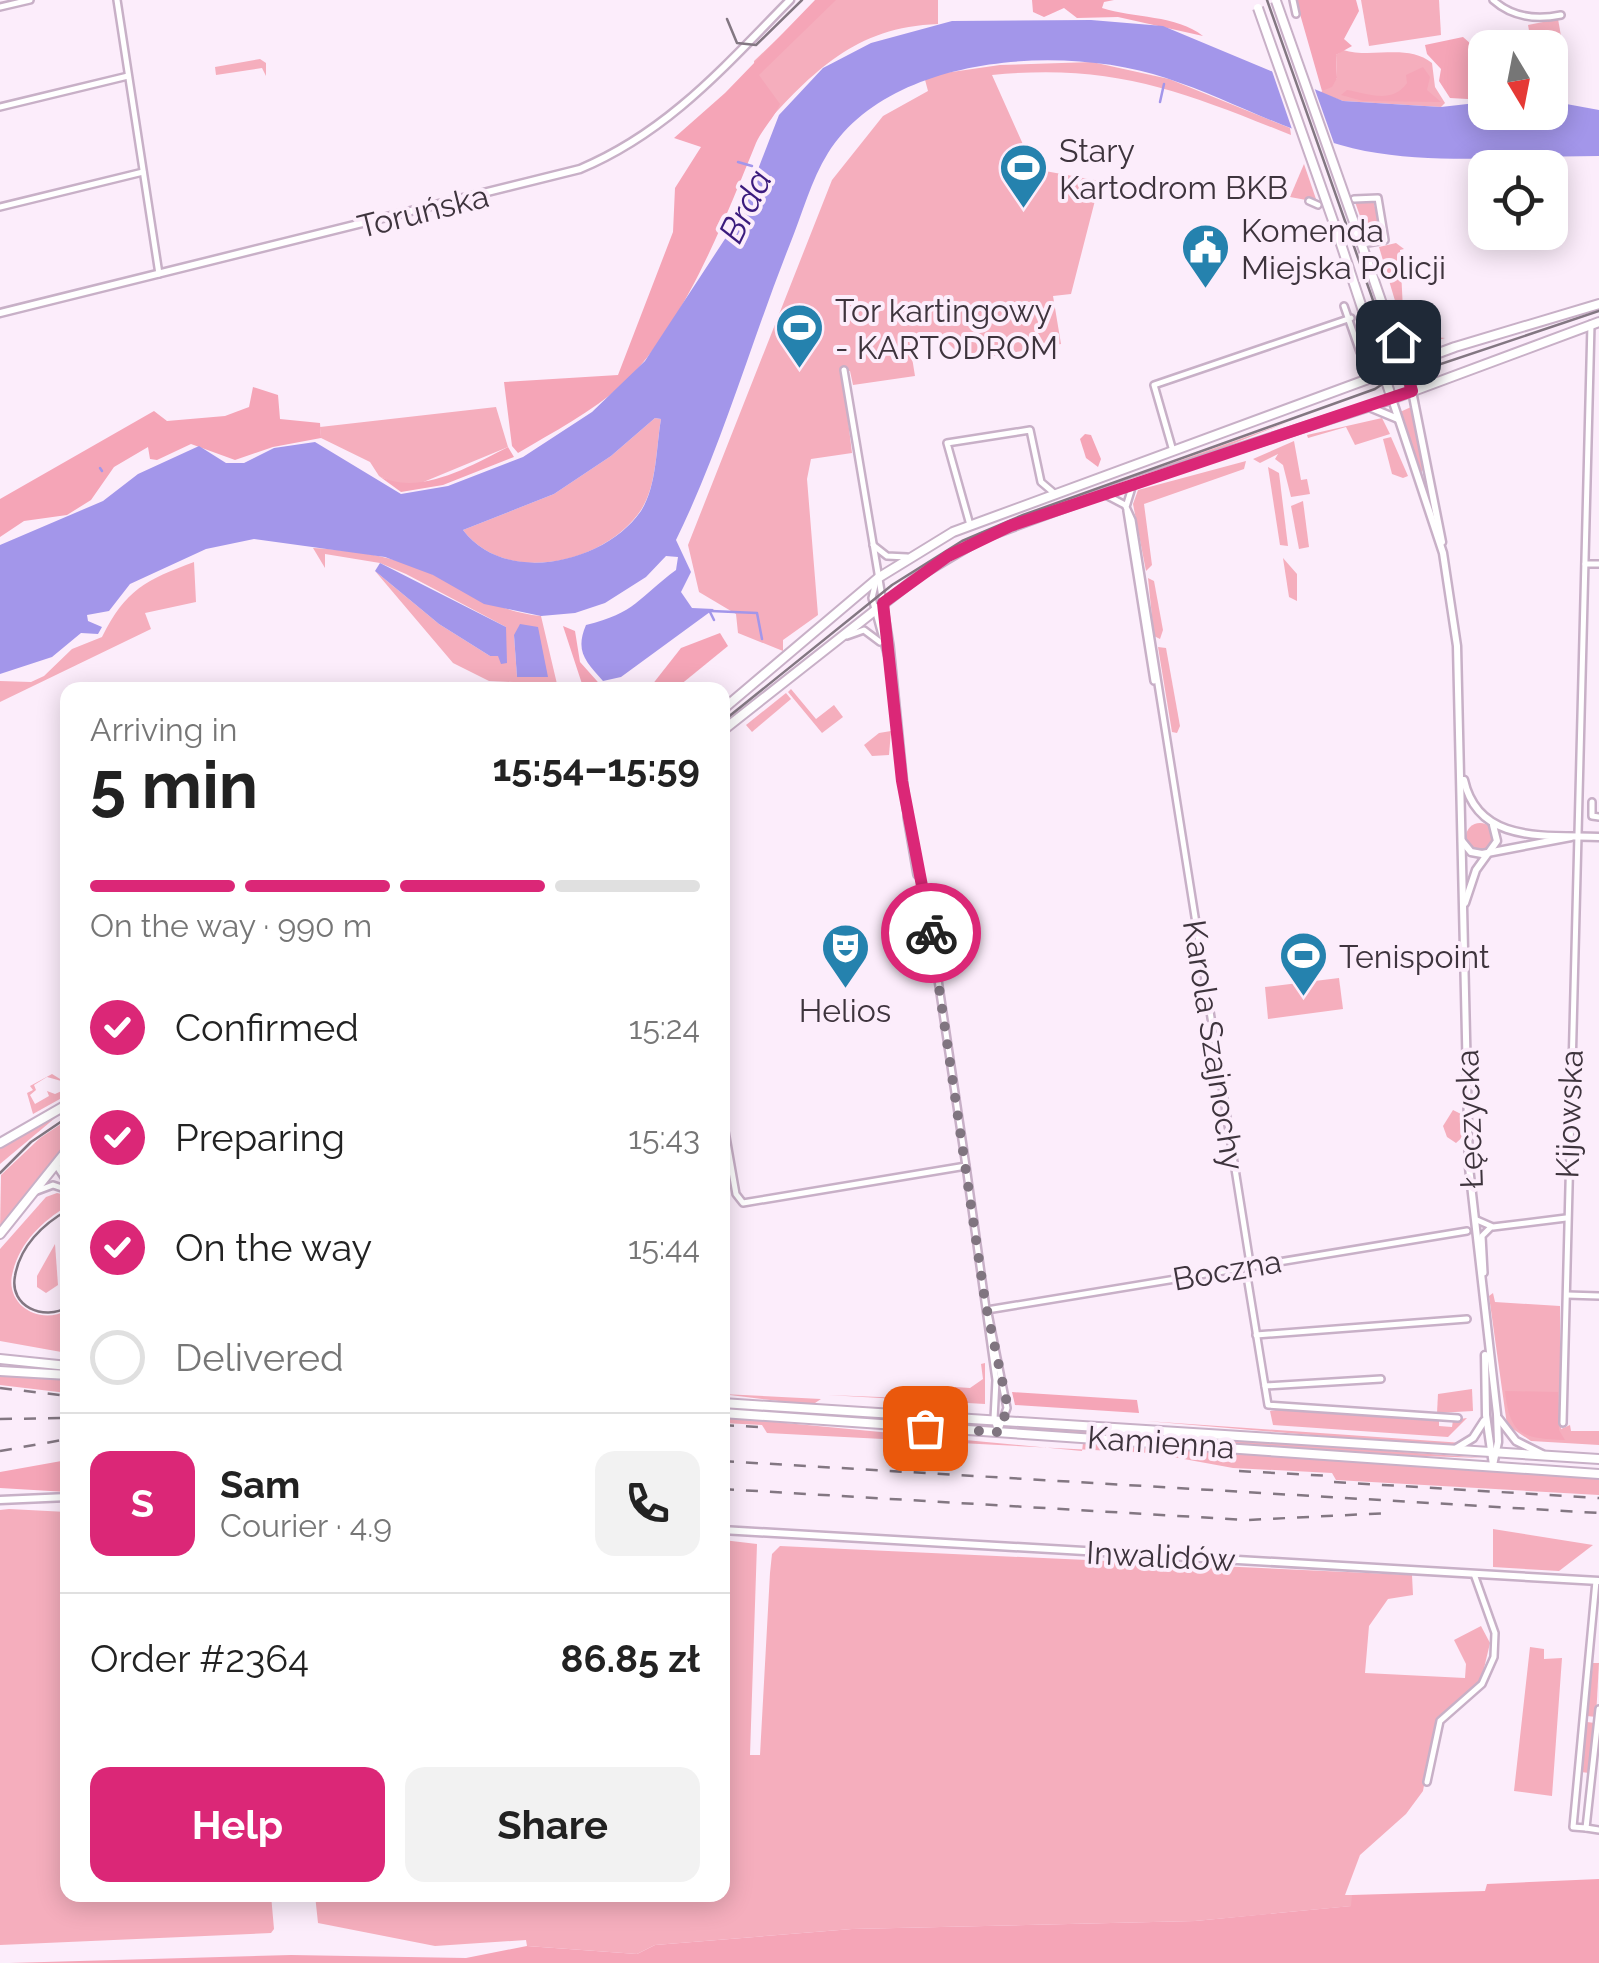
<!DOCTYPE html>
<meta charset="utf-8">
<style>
body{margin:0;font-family:Raleway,sans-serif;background:#f2f2f2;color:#222;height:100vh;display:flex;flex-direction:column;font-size:38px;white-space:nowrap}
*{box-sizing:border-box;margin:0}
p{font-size:32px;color:#767676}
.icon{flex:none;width:55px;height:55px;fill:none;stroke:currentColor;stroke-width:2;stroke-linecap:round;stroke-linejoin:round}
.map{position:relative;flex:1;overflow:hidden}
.drawer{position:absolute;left:60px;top:682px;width:670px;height:1220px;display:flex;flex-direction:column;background:#fff;border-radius:20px;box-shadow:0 5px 25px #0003}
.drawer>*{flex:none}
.needle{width:65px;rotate:170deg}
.fabs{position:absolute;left:1468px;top:30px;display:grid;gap:20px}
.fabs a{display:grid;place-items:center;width:100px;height:100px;border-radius:20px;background:#fff;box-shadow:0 5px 25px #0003;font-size:50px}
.pin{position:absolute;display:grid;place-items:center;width:85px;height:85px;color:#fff;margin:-42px;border-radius:20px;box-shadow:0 5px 15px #0006}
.courier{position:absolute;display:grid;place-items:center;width:100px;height:100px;margin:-50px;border:8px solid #db2777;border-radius:50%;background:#fff;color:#222;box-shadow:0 2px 12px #0007}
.overview em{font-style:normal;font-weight:700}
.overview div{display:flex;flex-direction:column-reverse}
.overview{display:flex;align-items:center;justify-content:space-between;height:170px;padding:0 30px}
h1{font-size:65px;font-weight:700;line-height:75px}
.bar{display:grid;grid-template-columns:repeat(4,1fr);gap:15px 10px;align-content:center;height:120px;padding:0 30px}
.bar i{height:12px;border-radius:8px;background:#e0e0e0}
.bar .active{background:#db2777}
.bar p{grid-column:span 4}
.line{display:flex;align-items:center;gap:25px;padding:0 30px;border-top:2px solid #e0e0e0}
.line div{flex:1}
.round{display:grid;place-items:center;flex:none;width:105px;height:105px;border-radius:20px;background:#f2f2f2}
ol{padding:0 30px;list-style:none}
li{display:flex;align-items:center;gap:30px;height:110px}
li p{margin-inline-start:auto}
li .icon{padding:10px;border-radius:50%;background:#db2777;color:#fff;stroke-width:4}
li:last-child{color:#767676}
li i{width:55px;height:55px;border:5px solid #e0e0e0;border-radius:50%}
.primary-button{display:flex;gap:20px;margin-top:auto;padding:20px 30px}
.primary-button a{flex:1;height:115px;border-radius:20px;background:#db2777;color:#fff;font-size:40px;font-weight:700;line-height:115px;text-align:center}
.primary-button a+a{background:#f2f2f2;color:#222}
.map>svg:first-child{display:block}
.green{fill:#f5aebd;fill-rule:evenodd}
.forest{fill:#f5a5b7}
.water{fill:#a396ea;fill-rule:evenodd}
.pier{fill:#fcedfb}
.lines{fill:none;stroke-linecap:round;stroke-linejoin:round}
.stream{stroke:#a396ea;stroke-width:2.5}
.minor-casing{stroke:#c8b0c7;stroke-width:10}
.tertiary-casing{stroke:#c8b0c7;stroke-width:11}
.secondary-casing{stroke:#c8b0c7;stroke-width:12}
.primary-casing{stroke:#c8b0c7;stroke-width:12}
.minor{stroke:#fff;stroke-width:5}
.tertiary{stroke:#fff;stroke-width:6}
.secondary{stroke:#fff;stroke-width:8}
.primary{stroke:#fff;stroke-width:8}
.tram{stroke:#837782;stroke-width:2.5}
.rail{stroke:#837782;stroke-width:2.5;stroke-dasharray:12 12;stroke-linecap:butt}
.secondary-bridge-casing{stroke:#c8b0c7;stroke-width:12;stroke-linecap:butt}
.secondary-bridge{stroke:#fff;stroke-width:8}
.done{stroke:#807580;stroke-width:10;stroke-dasharray:0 18}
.route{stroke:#db2777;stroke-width:12}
.labels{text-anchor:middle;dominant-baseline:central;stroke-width:8;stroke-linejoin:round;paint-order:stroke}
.poi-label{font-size:32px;fill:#3e343d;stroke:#fcedfb;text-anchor:start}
.street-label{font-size:32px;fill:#3e343d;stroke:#fcedfb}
.water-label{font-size:35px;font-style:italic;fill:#3b1b7d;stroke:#fcedfb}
</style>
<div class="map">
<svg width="1599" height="1963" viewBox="0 0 1599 1963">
<rect width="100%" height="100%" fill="#fcedfb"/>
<g class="green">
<path d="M818,0H938V24C853,27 811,74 758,132L754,61Z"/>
<path d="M1361,0H1439L1441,35L1369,46Z"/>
<path d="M1558,19L1563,47H1532L1528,25Z"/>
<path d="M1343,50C1373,59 1407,43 1432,63L1435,87L1445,103L1441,107L1343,101L1320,93L1337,78L1336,55Z"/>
<path d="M260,59L266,63V76L262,68L216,75L215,67Z"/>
<path d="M1092,62L1169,79L1290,128L1291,135C1181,91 1113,63 992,75L1034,169L1100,181L1071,294L1053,296L1061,344L966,361L942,337L909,339L915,376L853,385L850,371H842L852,453L811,459L807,479L818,615L783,640V651L738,633L736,614L699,592L688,545L832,180L883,116L928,91L924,76L1000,65Z"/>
<path d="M1304,164L1317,202L1290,197Z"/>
<path d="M1372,197L1381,228L1371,234L1365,230L1355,202Z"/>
<path d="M1396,243L1404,249L1400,250L1403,310L1409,311L1414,335L1445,338L1417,347L1407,341L1379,247Z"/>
<path d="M496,407L508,447L421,483H393L379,476L370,462L321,438L320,427Z"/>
<path d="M1411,407L1423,469L1420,474L1400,412Z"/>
<path d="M655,418L661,419C656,447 657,486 641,510C606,563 506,587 463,530L554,494L611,456Z"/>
<path d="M1382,418L1390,434L1355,445L1346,427L1308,438L1307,435Z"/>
<path d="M1288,422L1187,462L1016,520L946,553L1017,518Z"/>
<path d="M1391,437L1408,476L1403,478L1392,474L1383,439Z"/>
<path d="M1294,441L1301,480L1307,479L1310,494L1291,497L1283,465L1275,459L1278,454L1260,463L1253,459Z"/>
<path d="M1246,461L1244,469L1144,504L1152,565L1146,571L1133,504L1138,490Z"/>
<path d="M1268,467L1279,473L1288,546L1280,545Z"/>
<path d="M1303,501L1309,547L1299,549L1291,506Z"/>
<path d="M313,548C346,550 382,554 413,566C461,584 487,610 541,616L557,684L489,681L453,663L375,571L439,624L490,656L506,627L406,574L380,563L325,554V568ZM514,635L547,677H517Z"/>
<path d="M1283,558L1297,574V601L1289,597Z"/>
<path d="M194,562L196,602L145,613L151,629L0,702V681L31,682L44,676L72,649L102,637C126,589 146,580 194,562Z"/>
<path d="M1148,578L1154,581L1163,630L1160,639L1154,636Z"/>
<path d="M1158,647L1166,648L1180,726L1177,733L1172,732Z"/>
<path d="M791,689L816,719L834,705L843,717L822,733L788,692Z"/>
<path d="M786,693L791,699L752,732L746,725Z"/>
<path d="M891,731L889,755L872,756L864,745L879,733Z"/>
<circle cx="1480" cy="837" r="14"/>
<path d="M1339,978L1343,1009L1268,1019L1265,987Z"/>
<path d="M52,1074L65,1082L47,1077L34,1085L36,1090L30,1095L35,1104L49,1096L47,1091L55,1094L66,1089L67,1095L33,1114L27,1093L33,1090L30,1086Z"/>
<path d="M67,1108L0,1164V1147Z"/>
<path d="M1453,1110L1465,1116V1135L1456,1143L1447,1137L1443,1126Z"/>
<path d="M67,1120V1144L0,1229L1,1175L40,1138Z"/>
<path d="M57,1193L67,1195V1206C42,1222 21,1241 13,1271C3,1305 40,1326 67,1310V1353L0,1341V1249L46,1197Z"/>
<path d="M55,1244L58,1285L46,1293L37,1287V1276Z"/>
<path d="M1493,1293L1495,1302L1560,1306L1561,1429L1570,1425L1571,1431H1599V1445L1531,1441L1507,1425L1489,1296Z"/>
<path d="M985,1363V1404L828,1395L957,1400L955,1387L970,1388L983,1379L981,1364Z"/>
<path d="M0,1376L67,1380V1393L0,1385Z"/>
<path d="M1472,1389L1473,1411L1437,1413L1438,1394Z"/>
<path d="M722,1394L821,1399L812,1405Z"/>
<path d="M723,1407L991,1423L851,1419Z"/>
<path d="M1282,1409L1439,1420V1426L1452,1427L1453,1420L1467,1418L1448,1437L1273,1425L1270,1411Z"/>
<path d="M722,1417L1082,1451L1083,1443L1097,1441L1599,1479V1495L1336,1480L1332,1473L1233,1468L1151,1453L767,1433L762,1425L723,1423Z"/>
<path d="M1146,1421L1463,1443L1451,1447Z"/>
<path d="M1024,1424L1485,1458L1357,1454L1024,1430Z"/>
<path d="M9,1509L67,1512L68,1895H271L274,1929L271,1933L0,1945V1510Z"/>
<path d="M1493,1529L1593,1545L1559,1571L1493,1567Z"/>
<path d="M723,1540L757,1544L750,1755H760L770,1573L772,1554L780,1546L1412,1575L1413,1595L1388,1599L1369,1626L1365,1673L1465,1678L1466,1664L1454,1640L1481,1626L1490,1643L1481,1681L1436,1721L1423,1791L1406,1814L1360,1855L1345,1895H1352V1906L1195,1921L852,1929L655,1945L637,1954L527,1946L526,1940L435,1946L318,1923L315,1895H722Z"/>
<path d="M1530,1647L1544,1649V1659L1562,1658L1552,1796L1514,1791Z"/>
<path d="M1593,1663H1599L1596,1717L1587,1716Z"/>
<path d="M1587,1722L1595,1723L1589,1773L1581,1772Z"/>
</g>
<g class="forest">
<path d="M815,0H836L759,75L780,104C774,118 763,128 756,143C725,219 683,328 622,385C592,412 553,432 518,453L512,446L504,382L618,375L673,232L675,188L701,147L674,138L725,93Z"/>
<path d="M1032,0H1114L1104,2L1102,8C1133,18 1177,15 1203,36L1118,17L1077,18L1064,8L1044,17L1033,12Z"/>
<path d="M1356,0L1359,11L1344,39L1352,46L1336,55L1337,78L1332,87L1322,91L1296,0Z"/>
<path d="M1463,37L1471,44L1470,66L1485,57V100L1450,98L1439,81L1441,69L1427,54L1425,45Z"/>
<path d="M1423,67L1430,77L1427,90L1441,102L1363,101L1341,95L1347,90C1369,94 1392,104 1407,83L1406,75Z"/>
<path d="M253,387L278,395L280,419L320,423L321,438L273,447L235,460L191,444L157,460L150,459L148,447L114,467L91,500L67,515L24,521L0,537V499L154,411L167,421L225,416L249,407Z"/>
<path d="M1085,434L1091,435L1101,459L1098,467L1086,458L1080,439Z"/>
<path d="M508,447L514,457L443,485L401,492L379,476C420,497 472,465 508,447Z"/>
<path d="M563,626L575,631L580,662L605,690H584Z"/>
<path d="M720,633L728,646L674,690H648L681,648Z"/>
<path d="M1505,1391L1558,1392L1559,1430L1565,1440C1523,1438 1510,1437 1505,1391Z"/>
<path d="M1012,1392L1137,1400L1139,1413L1015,1405Z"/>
<path d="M67,1460V1492L0,1488V1472Z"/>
<path d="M1599,1879V1963H9L291,1955L466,1958L527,1946L637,1954L655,1945L852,1929L1195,1921L1351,1906L1352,1895L1485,1891L1487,1884Z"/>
</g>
<g class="water">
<path d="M1091,20L1163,26L1343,101L1441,107L1485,102V112H1550V101L1599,110V156C1523,156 1440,165 1365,151C1295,137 1233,100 1166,78C1064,44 890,54 828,153C811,180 802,215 790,244C751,342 722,446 676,540L691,572L681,592L692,608L714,609L621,677L603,681C585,661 575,651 586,625C636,613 638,598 676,570L678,557L666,556L646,577L605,603L575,613L541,616L484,604L433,575L385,557L254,539L206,549L130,584L109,611L87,615L88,621L102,627L98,634L81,633L52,657L0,674V545L103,501L138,474L199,446L226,463H244L274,448L315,442L401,494L448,486L523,457L592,412L645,361L740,216L779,115L823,68L871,43L952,21ZM655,418L661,419C656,448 657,486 641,511C606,562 506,587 463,530L554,494L611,456Z"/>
<path d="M380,563L506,627L507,663L501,664L498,656H490L439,624L375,571Z"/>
<path d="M520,624L538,627L548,677H517L514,635Z"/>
</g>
<path class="pier" d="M1271,68L1314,87L1336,149L1294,135Z"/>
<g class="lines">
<g class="stream">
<path d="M1160,102L1164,84"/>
<path d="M738,162L752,166"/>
<path d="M100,468L102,471"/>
<path d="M711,611L757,613L762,639"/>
<path d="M710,612L714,620"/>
</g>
<defs>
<g id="minor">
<path d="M117,0L159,274"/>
<path d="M1293,0L1296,14"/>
<path d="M1493,0C1512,17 1537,20 1561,15"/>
<path d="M0,7L30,0"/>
<path d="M0,107L128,76"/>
<path d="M1354,199L1378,198L1385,240L1362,244"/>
<path d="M1309,201L1318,205"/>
<path d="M0,207L143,172"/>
<path d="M1344,306L1360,352"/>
<path d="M844,370L890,645L906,806"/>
<path d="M1173,451L1154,385L1351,318"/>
<path d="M1133,484L1126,507L1132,520L1249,1257L1247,1276L1268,1405L1458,1418"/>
<path d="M1104,494L1125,505"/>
<path d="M1127,511L1154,681"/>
<path d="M970,525L947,443L1030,430L1041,482L1054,493"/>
<path d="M873,545L887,556L907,557"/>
<path d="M1585,564H1599"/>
<path d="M876,581L872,598L888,657"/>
<path d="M847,636L864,630L880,642"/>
<path d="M1592,802V816L1599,817"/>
<path d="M906,807L931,933L966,1166L996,1380L994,1419L998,1432"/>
<path d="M907,817L917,875"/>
<path d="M925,922L923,934L931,960"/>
<path d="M722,1114L736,1194L743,1203L966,1166"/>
<path d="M56,1165L68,1183"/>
<path d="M37,1191L53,1185L68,1190"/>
<path d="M1477,1220L1493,1227L1566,1218"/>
<path d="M1484,1273L1482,1236L1490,1228"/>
<path d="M1567,1295L1599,1296"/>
<path d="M987,1310L1467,1231"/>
<path d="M988,1313L1007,1408L998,1432"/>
<path d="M1256,1335L1467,1319"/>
<path d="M1265,1386L1381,1379"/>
<path d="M1563,1423L1591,324"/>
<path d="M1596,1581L1573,1827L1586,1828L1599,1709"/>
<path d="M1427,1782L1440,1721L1482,1684L1494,1657L1495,1633L1474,1574"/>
<path d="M1586,1828L1599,1830"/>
</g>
<g id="tertiary">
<path d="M0,313L580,169C668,132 724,67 790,0"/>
<path d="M1412,391L1442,542"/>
<path d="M1392,399L1443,553L1457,646L1469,1167L1497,1414L1498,1442L1493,1465"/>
<path d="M1369,407L1398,419"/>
<path d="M1464,780C1478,844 1545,835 1599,837"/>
<path d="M1462,841L1471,852L1482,854L1571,837"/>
<path d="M1465,903L1476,870L1497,841L1493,825"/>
<path d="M1485,1355L1486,1415L1493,1465"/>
<path d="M1499,1419L1516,1441L1542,1454"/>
<path d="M1455,1449L1473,1438L1484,1421"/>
<path d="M0,1500L68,1497"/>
<path d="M722,1530L1599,1581"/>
</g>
<g id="secondary">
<path d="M1355,225L1412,391"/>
<path d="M1337,232L1392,399"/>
<path d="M722,710L878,578L953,532L1455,347L1599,304"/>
<path d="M722,731L920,575L982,538L1134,482L1392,399L1599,322"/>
<path d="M0,1143L68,1104"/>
<path d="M0,1234L68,1149"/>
</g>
<g id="primary">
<path d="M0,1359L68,1366"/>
<path d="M0,1371L68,1375"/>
<path d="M722,1403L1599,1459"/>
<path d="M722,1413L1599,1474"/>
</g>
</defs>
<use href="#minor" class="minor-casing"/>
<use href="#tertiary" class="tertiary-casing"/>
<use href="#secondary" class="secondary-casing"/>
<use href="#primary" class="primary-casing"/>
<use href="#minor" class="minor"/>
<use href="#tertiary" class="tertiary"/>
<use href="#secondary" class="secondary"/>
<use href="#primary" class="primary"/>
<g class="tram">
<path d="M727,19L737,43L756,45L802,0"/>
<path d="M1384,383L1599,311"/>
<path d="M722,722L892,585L962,541L1023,515L1375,389L1390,379L1393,357L1267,0"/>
<path d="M0,1173L31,1142L68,1117"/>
<path d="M68,1210C43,1224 20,1246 15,1276C9,1307 44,1321 68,1307"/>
</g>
<g class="rail">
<path d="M0,1388L68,1396"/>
<path d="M0,1419L68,1418"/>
<path d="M722,1425L760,1427"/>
<path d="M0,1451L68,1439"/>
<path d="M722,1461L1599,1513"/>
<path d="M1239,1471L1331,1476"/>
<path d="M1334,1482L1599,1498"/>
<path d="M722,1489L1247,1520L1389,1513"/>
</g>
<defs>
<g id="secondary-bridge">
<path d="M1276,1L1355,225"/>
<path d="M1258,8L1337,232"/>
</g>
</defs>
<use href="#secondary-bridge" class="secondary-bridge-casing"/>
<use href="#secondary-bridge" class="secondary-bridge"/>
</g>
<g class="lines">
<path class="done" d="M925,1428L998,1432L1008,1408L985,1301L931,933"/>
<path class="route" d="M931,933L902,781L883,603L948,556L1010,526L1412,391L1398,342"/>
</g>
<defs>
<symbol id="stadium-pin" viewBox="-11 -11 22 30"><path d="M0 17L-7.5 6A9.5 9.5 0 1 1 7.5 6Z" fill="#2582ae" stroke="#fcedfb"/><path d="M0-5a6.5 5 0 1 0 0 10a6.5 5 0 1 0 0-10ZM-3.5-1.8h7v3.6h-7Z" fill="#fff"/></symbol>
<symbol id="civic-pin" viewBox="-11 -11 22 30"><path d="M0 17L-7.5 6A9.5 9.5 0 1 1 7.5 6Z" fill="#2582ae" stroke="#fcedfb"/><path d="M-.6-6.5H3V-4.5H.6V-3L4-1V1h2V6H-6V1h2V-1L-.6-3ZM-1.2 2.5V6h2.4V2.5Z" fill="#fff"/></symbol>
<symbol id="theatre-pin" viewBox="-11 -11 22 30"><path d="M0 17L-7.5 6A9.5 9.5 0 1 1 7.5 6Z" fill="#2582ae" stroke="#fcedfb"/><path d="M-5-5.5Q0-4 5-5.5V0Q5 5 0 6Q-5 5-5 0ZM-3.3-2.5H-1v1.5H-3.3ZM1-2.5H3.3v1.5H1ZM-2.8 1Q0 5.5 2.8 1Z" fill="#fff"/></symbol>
</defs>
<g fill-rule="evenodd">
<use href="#stadium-pin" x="996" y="140" width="55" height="75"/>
<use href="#civic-pin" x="1178" y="220" width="55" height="75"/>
<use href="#stadium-pin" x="772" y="300" width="55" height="75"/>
<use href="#theatre-pin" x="818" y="920" width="55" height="75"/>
<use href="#stadium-pin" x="1276" y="928" width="55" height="75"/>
</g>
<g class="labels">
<g class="poi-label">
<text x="1059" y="150">Stary<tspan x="1059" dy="37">Kartodrom BKB</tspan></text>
<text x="1241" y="230">Komenda<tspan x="1241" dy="37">Miejska Policji</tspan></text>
<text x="835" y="310">Tor kartingowy<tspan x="835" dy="37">- KARTODROM</tspan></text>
<text x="1339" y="956">Tenispoint</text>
<text x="845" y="1010" text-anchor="middle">Helios</text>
</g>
<g class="street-label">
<text transform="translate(423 211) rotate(-14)">Toruńska</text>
<text transform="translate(1214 1045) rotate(81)">Karola Szajnochy</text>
<text transform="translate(1569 1114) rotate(-88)">Kijowska</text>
<text transform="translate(1469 1119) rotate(-92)">Łęczycka</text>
<text transform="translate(1227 1270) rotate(-10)">Boczna</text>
<text transform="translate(1161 1442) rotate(4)">Kamienna</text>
<text transform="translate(1161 1556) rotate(3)">Inwalidów</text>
</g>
<g class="water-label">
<text transform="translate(745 206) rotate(-64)">Brda</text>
</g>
</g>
</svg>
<div class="fabs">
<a><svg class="needle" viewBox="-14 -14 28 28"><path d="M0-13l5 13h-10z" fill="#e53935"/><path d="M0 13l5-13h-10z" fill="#767676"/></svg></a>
<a><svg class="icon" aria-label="locate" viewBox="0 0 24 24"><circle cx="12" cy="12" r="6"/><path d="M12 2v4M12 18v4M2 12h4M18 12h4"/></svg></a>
</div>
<div class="pin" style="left:925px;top:1428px;background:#ea580c"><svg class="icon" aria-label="bag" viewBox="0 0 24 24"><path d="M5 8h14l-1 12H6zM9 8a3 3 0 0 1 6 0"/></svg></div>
<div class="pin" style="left:1398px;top:342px;background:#1f2937"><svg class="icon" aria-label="home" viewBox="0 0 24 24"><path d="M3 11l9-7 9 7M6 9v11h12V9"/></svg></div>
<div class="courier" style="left:931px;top:933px"><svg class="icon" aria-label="bike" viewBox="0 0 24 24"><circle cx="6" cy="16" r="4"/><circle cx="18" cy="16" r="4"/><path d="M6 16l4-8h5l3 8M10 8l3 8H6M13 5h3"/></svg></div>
<section class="drawer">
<div class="overview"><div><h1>5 min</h1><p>Arriving in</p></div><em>15:54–15:59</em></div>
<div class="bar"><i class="active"></i><i class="active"></i><i class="active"></i><i></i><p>On the way · 990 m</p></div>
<ol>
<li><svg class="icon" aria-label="check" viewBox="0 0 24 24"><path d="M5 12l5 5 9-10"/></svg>Confirmed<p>15:24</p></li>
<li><svg class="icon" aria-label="check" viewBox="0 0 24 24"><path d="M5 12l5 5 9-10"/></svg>Preparing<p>15:43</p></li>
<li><svg class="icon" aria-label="check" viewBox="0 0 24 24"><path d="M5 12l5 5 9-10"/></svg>On the way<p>15:44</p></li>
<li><i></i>Delivered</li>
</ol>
<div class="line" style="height:180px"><b class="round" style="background:#db2777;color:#fff">S</b><div><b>Sam</b><p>Courier · 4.9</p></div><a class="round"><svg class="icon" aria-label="phone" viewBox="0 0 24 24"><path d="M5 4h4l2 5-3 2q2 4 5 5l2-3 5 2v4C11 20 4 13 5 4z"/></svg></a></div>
<div class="line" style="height:130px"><div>Order #2364</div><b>86.85 zł</b></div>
<div class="primary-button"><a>Help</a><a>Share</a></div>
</section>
</div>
